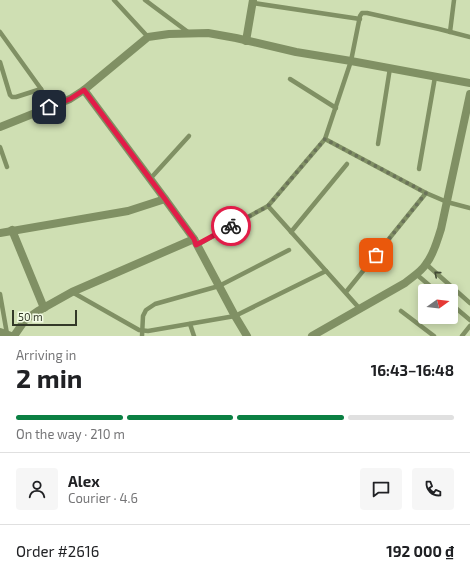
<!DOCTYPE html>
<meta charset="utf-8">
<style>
body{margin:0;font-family:"Exo 2",sans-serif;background:#f6f6f6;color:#202124;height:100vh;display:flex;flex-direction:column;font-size:15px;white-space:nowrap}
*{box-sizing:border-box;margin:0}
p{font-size:13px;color:#757577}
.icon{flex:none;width:22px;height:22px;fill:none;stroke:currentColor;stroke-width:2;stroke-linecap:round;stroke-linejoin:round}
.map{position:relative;height:336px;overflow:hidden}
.details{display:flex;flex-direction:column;background:#fff;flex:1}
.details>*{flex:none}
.needle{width:26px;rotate:75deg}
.fabs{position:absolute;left:418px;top:284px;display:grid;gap:8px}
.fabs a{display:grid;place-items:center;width:40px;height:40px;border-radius:4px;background:#fff;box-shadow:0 2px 10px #0003;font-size:20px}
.scale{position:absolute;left:12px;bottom:10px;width:65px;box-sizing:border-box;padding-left:4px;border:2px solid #333928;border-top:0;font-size:11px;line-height:14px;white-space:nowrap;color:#333928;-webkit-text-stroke:3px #f4fde6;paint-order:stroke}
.pin{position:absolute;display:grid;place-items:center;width:34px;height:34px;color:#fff;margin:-17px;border-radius:8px;box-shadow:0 2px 6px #0006}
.courier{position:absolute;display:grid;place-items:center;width:40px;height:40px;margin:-20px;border:3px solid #e11d48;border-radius:50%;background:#fff;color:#222;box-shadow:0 1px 5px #0007}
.overview em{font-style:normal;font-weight:700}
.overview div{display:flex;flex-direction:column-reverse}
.overview{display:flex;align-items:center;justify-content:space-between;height:68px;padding:0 16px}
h1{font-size:26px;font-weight:700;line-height:30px}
.bar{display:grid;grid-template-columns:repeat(4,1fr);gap:6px 4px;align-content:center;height:48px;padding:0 16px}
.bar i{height:5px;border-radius:3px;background:#e0e0e0}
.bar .on{background:#0b8043}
.bar p{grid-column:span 4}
.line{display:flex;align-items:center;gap:10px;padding:0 16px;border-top:1px solid #e0e0e0}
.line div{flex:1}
.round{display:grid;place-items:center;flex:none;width:42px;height:42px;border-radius:4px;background:#f6f6f6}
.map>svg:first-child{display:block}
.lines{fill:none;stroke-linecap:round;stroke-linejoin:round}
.lane{stroke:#809064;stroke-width:4.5}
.street{stroke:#809064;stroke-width:8}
.oneway{stroke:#424a34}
.done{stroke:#6a7359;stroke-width:4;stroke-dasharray:0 7.2}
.route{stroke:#e11d48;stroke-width:5}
</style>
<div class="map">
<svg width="470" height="336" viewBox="0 0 470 336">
<rect width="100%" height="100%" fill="#cfdfb3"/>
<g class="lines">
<g class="lane">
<path d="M114,0L148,37"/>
<path d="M145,0L153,6L188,32"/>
<path d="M253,3L360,19"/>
<path d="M0,32L41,89L49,107"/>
<path d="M450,32L454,0"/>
<path d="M0,62L10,95L12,97H16L41,89"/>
<path d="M290,79L336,108"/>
<path d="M325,139L426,193L447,202L470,208"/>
<path d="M378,144L390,68"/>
<path d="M0,147L7,167"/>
<path d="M419,169L435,77"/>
<path d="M150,179L189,136"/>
<path d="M268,206L360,309"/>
<path d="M291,232L347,164"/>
<path d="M197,245L268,206L325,139L351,61L360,16L362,13H367L439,29L470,37"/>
<path d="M426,264L470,303"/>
<path d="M416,274L436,291"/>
<path d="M72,292L139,330L148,331L235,316L326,271"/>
<path d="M346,292L426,193"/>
<path d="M0,294L7,334"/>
<path d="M451,304L470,320"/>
<path d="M401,311L434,336"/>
<path d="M190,324L194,336"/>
<path d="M142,336L143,316L146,310L155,304L219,286L289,250"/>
<path d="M462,336L470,326"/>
</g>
<g class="street">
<path d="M246,41L253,0"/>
<path d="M84,90L165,199L194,239L235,316L247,336"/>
<path d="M0,127L70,99L84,90L148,37L169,34L208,33L236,38L296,52L351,61L470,83"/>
<path d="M12,230L44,308"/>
<path d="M0,233L128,211L165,199"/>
<path d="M0,332L11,336"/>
<path d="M14,336L25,320L38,311L72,292L194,239"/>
<path d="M312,336L405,283C412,277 421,272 426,264C434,254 437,241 441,229L470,94"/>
</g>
</g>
<defs><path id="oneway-chevron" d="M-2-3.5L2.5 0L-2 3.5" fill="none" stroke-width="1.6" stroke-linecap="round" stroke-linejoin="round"/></defs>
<use class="oneway" href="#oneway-chevron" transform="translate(437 274) rotate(-139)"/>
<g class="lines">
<path class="done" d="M231,226L268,206L325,139L426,193L376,255"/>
<path class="route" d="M49,107L70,99L84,90L165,199L194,239L196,245L231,226"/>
</g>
</svg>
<div class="fabs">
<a><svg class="needle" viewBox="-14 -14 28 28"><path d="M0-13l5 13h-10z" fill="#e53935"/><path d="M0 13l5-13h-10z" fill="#757577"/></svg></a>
</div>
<div class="scale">50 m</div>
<div class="pin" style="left:376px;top:255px;background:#ea580c"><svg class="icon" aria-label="bag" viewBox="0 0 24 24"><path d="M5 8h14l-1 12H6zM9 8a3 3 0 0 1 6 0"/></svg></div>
<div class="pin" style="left:49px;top:107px;background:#1f2937"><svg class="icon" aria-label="home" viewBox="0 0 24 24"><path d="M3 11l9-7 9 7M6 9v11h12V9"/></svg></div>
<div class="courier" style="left:231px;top:226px"><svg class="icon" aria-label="bike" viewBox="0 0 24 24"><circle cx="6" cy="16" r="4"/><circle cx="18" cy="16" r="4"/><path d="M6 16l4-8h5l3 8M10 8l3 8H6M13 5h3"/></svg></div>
</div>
<section class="details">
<div class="overview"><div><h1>2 min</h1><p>Arriving in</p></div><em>16:43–16:48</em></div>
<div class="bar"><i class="on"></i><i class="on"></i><i class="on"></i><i></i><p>On the way · 210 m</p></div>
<div class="line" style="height:72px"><a class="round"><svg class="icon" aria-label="person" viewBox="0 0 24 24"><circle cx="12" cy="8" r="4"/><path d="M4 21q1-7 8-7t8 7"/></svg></a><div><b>Alex</b><p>Courier · 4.6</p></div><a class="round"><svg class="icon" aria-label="chat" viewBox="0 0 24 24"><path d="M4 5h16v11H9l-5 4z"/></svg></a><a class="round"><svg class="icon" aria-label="phone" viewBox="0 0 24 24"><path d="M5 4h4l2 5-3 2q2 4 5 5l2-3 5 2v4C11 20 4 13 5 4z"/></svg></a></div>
<div class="line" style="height:52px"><div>Order #2616</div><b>192 000 ₫</b></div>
</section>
